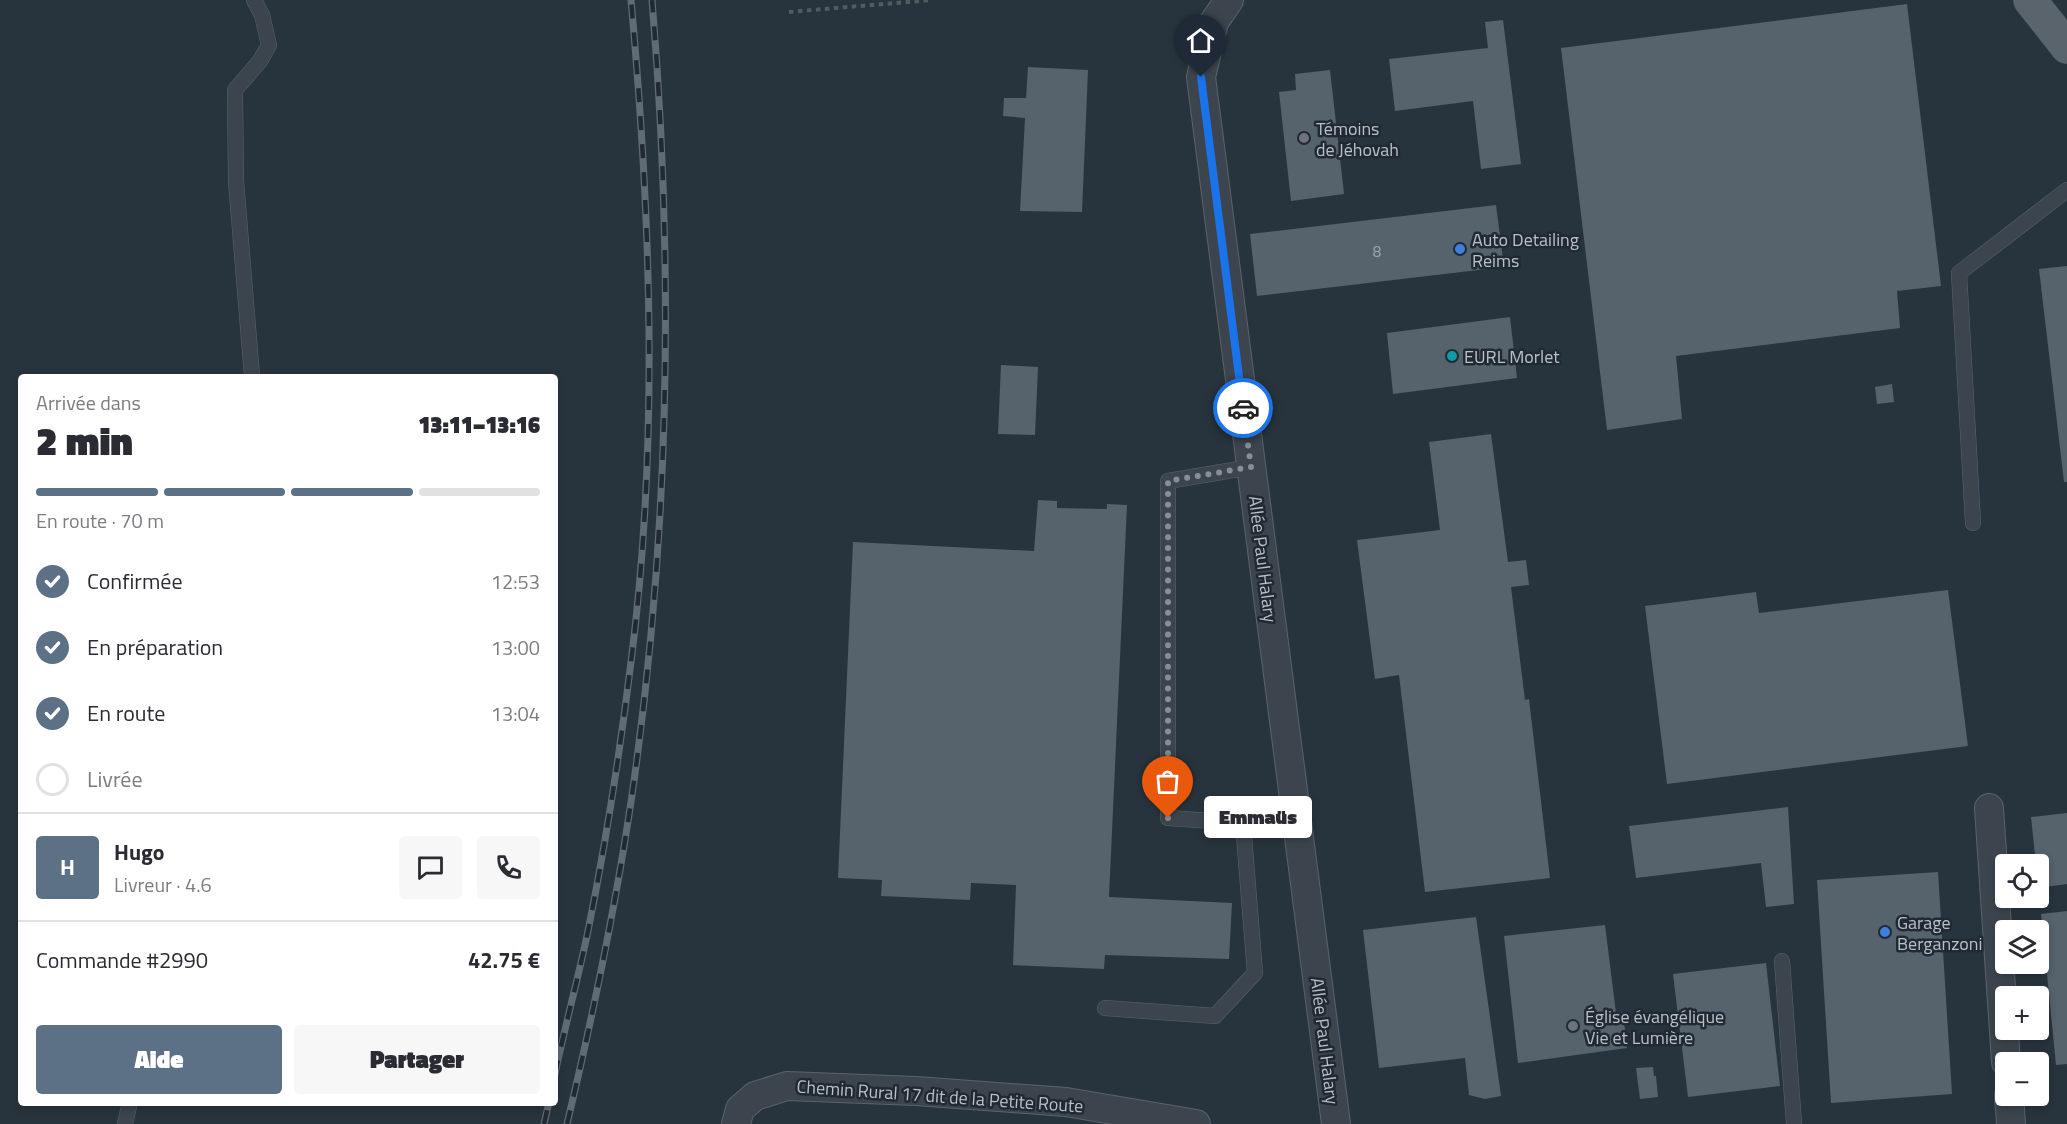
<!DOCTYPE html>
<html lang="fr">
<meta charset="utf-8">
<style>
body{margin:0;font-family:"Titillium Web",sans-serif;background:#f7f7f7;color:#2b2b33;height:100vh;display:flex;flex-direction:column;font-size:22px;white-space:nowrap}
*{box-sizing:border-box;margin:0}
p{font-size:20px;color:#7c7c81}
.icon{flex:none;width:33px;height:33px;fill:none;stroke:currentColor;stroke-width:2;stroke-linecap:round;stroke-linejoin:round}
.map{position:relative;flex:1;overflow:hidden}
.details{position:absolute;left:18px;top:374px;width:540px;height:732px;display:flex;flex-direction:column;background:#fff;border-radius:6px;box-shadow:0 3px 9px #0003}
.details>*{flex:none}
.controls{position:absolute;left:1995px;top:854px;display:grid;gap:12px}
.controls a{display:grid;place-items:center;width:54px;height:54px;border-radius:6px;background:#fff;box-shadow:0 3px 9px #0003;font-size:30px}
.pin{position:absolute;display:grid;place-items:center;width:51px;height:51px;color:#fff;margin:-62px -26px;border-radius:50% 50% 50% 0;rotate:-45deg;box-shadow:0 0 6px #0007}
.pin .icon{rotate:45deg}
.courier{position:absolute;display:grid;place-items:center;width:60px;height:60px;margin:-30px;border:4px solid #1a73e8;border-radius:50%;background:#fff;color:#222;box-shadow:0 2px 8px #0007}
.bubble{position:absolute;height:42px;border-radius:6px;background:#fff;box-shadow:0 3px 9px #0003;font-size:20px;font-weight:800;line-height:42px;text-align:center}
.headline em{font-style:normal;font-weight:800}
.headline div{display:flex;flex-direction:column-reverse}
.headline{display:flex;align-items:center;justify-content:space-between;height:102px;padding:0 18px}
h1{font-size:39px;font-weight:800;line-height:45px}
.bar{display:grid;grid-template-columns:repeat(4,1fr);gap:9px 6px;align-content:center;height:72px;padding:0 18px}
.bar i{height:8px;border-radius:4px;background:#e1e1e2}
.bar .active{background:#5c7086}
.bar p{grid-column:span 4}
.line{display:flex;align-items:center;gap:15px;padding:0 18px;border-top:2px solid #e1e1e2}
.line div{flex:1}
.round{display:grid;place-items:center;flex:none;width:63px;height:63px;border-radius:6px;background:#f7f7f7}
ol{padding:0 18px;list-style:none}
li{display:flex;align-items:center;gap:18px;height:66px}
li p{margin-inline-start:auto}
li .icon{padding:6px;border-radius:50%;background:#5c7086;color:#fff;stroke-width:4}
li:last-child{color:#7c7c81}
li i{width:33px;height:33px;border:3px solid #e1e1e2;border-radius:50%}
.button{display:flex;gap:12px;margin-top:auto;padding:12px 18px}
.button a{flex:1;height:69px;border-radius:6px;background:#5c7086;color:#fff;font-size:24px;font-weight:800;line-height:69px;text-align:center}
.button a+a{background:#f7f7f7;color:#2b2b33}
.map>svg:first-child{display:block}
.building{fill:#56626c}
.lines{fill:none;stroke-linecap:round;stroke-linejoin:round}
.service-casing{stroke:#5a636b;stroke-width:16}
.minor-casing{stroke:#5a636b;stroke-width:30}
.primary-casing{stroke:#485159;stroke-width:34}
.path{stroke:#4c5e5e;stroke-width:4;stroke-dasharray:4.5 4.5;stroke-linecap:butt}
.service{stroke:#3c454d;stroke-width:15}
.minor{stroke:#3c454d;stroke-width:28}
.primary{stroke:#5a646d;stroke-width:33}
.rail-casing{stroke:#606c75;stroke-width:7}
.rail{stroke:#212a32;stroke-width:4.5;stroke-dasharray:14;stroke-linecap:butt}
.done{stroke:#868f97;stroke-width:6;stroke-dasharray:0 10.8}
.route{stroke:#1a73e8;stroke-width:8}
.worship-dot{fill:#6b7280;stroke:#212a32;stroke-width:2}
.shop-dot{fill:#3f7fe0;stroke:#212a32;stroke-width:2}
.culture-dot{fill:#0f9aa8;stroke:#212a32;stroke-width:2}
.labels{text-anchor:middle;dominant-baseline:central;stroke-width:5;stroke-linejoin:round;paint-order:stroke}
.number-label{font-size:15px;fill:#a0a8b1}
.poi-label{font-size:18px;fill:#b8c0c8;stroke:#212a32;text-anchor:start}
.street-label{font-size:18px;fill:#b8c0c8;stroke:#212a32}
</style>
<div class="map">
<svg width="2067" height="1124" viewBox="0 0 2067 1124">
<rect width="100%" height="100%" fill="#28343d"/>
<g class="building">
<path d="M1907,4L1941,286L1897,291L1900,328L1676,356L1682,419L1607,430L1561,48Z"/>
<path d="M1503,20L1521,164L1481,169L1473,101L1395,111L1389,59L1488,48L1485,22Z"/>
<path d="M1028,67L1088,70L1082,212L1020,211L1025,118L1003,116L1004,98H1026Z"/>
<path d="M1330,70L1344,194L1291,201L1279,92L1296,90L1295,74Z"/>
<path d="M1496,205L1504,267L1257,296L1250,234Z"/>
<path d="M2067,266V482H2064L2039,269Z"/>
<path d="M1510,317L1517,378L1393,394L1387,333Z"/>
<path d="M1001,365L1038,367L1035,435L998,434Z"/>
<path d="M1892,384L1894,402L1877,404L1875,387Z"/>
<path d="M1491,434L1508,562L1526,560L1529,585L1511,587L1525,700L1529,699L1550,878L1425,892L1399,675L1375,679L1357,540L1440,530L1429,442Z"/>
<path d="M1038,500L1057,501V508L1107,509V504L1127,505L1109,897L1232,903L1229,959L1105,955L1104,969L1013,965L1016,885L971,883L970,900L881,896L882,880L838,878L853,542L1034,551Z"/>
<path d="M1948,590L1968,746L1667,784L1645,606L1756,592L1759,613Z"/>
<path d="M1788,807L1794,904L1766,907L1761,863L1636,878L1629,826Z"/>
<path d="M2067,813V884L2038,888V864H2036L2031,817Z"/>
<path d="M1938,872L1952,1094L1831,1103L1817,880Z"/>
<path d="M2067,911V1064L2056,1065L2041,914Z"/>
<path d="M1476,917L1501,1096L1485,1099L1469,1095L1465,1058L1379,1068L1363,930Z"/>
<path d="M1605,925L1616,1013L1623,1012L1627,1048L1518,1063L1504,936Z"/>
<path d="M1766,963L1780,1086L1688,1097L1673,974Z"/>
<path d="M1653,1067L1654,1076H1656L1658,1097L1640,1099L1636,1068Z"/>
</g>
<g class="lines">
<defs>
<g id="service">
<path d="M252,376L236,181L235,90L260,61L269,45L262,15L254,0"/>
<path d="M1973,523L1959,273L2067,190"/>
<path d="M1782,961L1794,1124"/>
<path d="M1105,1008L1215,1016L1255,973L1243,823L1168,818V481L1251,467"/>
<path d="M125,1124L130,1102"/>
</g>
<g id="minor">
<path d="M1229,0L1214,22L1201,77L1336,1124"/>
<path d="M1989,808L2006,1062"/>
<path d="M2009,1095L2011,1124"/>
<path d="M736,1124L740,1109L755,1096L787,1086L916,1091L1066,1102L1196,1124"/>
</g>
<path id="primary" d="M2030,0L2067,47"/>
</defs>
<use href="#service" class="service-casing"/>
<use href="#minor" class="minor-casing"/>
<use href="#primary" class="primary-casing"/>
<path class="path" d="M789,12L931,0"/>
<use href="#service" class="service"/>
<use href="#minor" class="minor"/>
<use href="#primary" class="primary"/>
<defs>
<g id="rail">
<path d="M555,1074C565,1026 578,979 588,931C606,842 620,752 631,662C659,443 651,219 631,0"/>
<path d="M544,1124L549,1102"/>
<path d="M567,1124C593,1015 616,905 632,795C670,532 674,264 652,0"/>
</g>
</defs>
<use href="#rail" class="rail-casing"/>
<use href="#rail" class="rail"/>
</g>
<g class="lines">
<path class="done" d="M1168,818V481L1251,467L1243,408"/>
<path class="route" d="M1201,77L1243,408"/>
</g>
<g class="worship-dot">
<circle cx="1304" cy="138" r="6"/>
<circle cx="1573" cy="1026" r="6"/>
</g>
<g class="shop-dot">
<circle cx="1460" cy="249" r="6"/>
<circle cx="1885" cy="932" r="6"/>
</g>
<circle class="culture-dot" cx="1452" cy="356" r="6"/>
<g class="labels">
<g class="number-label">
<text x="1377" y="251">8</text>
</g>
<g class="poi-label">
<text x="1316" y="128">Témoins<tspan x="1316" dy="21">de Jéhovah</tspan></text>
<text x="1472" y="239">Auto Detailing<tspan x="1472" dy="21">Reims</tspan></text>
<text x="1464" y="356">EURL Morlet</text>
<text x="1897" y="922">Garage<tspan x="1897" dy="21">Berganzoni</tspan></text>
<text x="1585" y="1016">Église évangélique<tspan x="1585" dy="21">Vie et Lumière</tspan></text>
</g>
<g class="street-label">
<text transform="translate(1263 559) rotate(83)">Allée Paul Halary</text>
<text transform="translate(1325 1041) rotate(83)">Allée Paul Halary</text>
<text transform="translate(940 1096) rotate(4)">Chemin Rural 17 dit de la Petite Route</text>
</g>
</g>
</svg>
<div class="controls">
<a><svg class="icon" aria-label="locate" viewBox="0 0 24 24"><circle cx="12" cy="12" r="6"/><path d="M12 2v4M12 18v4M2 12h4M18 12h4"/></svg></a>
<a><svg class="icon" aria-label="layers" viewBox="0 0 24 24"><path d="M12 4l9 5-9 5-9-5zM3 14l9 5 9-5"/></svg></a>
<a>+</a>
<a>−</a>
</div>
<div class="pin" style="left:1168px;top:818px;background:#ea580c"><svg class="icon" aria-label="bag" viewBox="0 0 24 24"><path d="M5 8h14l-1 12H6zM9 8a3 3 0 0 1 6 0"/></svg></div>
<div class="pin" style="left:1201px;top:77px;background:#1f2937"><svg class="icon" aria-label="home" viewBox="0 0 24 24"><path d="M3 11l9-7 9 7M6 9v11h12V9"/></svg></div>
<div class="courier" style="left:1243px;top:408px"><svg class="icon" aria-label="car" viewBox="0 0 24 24"><path d="M5 17H2v-5l4-1 3-4h7l3 4 3 1v5h-3M9 17h6M6 11h13"/><circle cx="7" cy="17" r="2"/><circle cx="17" cy="17" r="2"/></svg></div>
<div class="bubble" style="left:1204px;top:796px;width:108px">Emmaüs</div>
<section class="details">
<div class="headline"><div><h1>2 min</h1><p>Arrivée dans</p></div><em>13:11–13:16</em></div>
<div class="bar"><i class="active"></i><i class="active"></i><i class="active"></i><i></i><p>En route · 70 m</p></div>
<ol>
<li><svg class="icon" aria-label="check" viewBox="0 0 24 24"><path d="M5 12l5 5 9-10"/></svg>Confirmée<p>12:53</p></li>
<li><svg class="icon" aria-label="check" viewBox="0 0 24 24"><path d="M5 12l5 5 9-10"/></svg>En préparation<p>13:00</p></li>
<li><svg class="icon" aria-label="check" viewBox="0 0 24 24"><path d="M5 12l5 5 9-10"/></svg>En route<p>13:04</p></li>
<li><i></i>Livrée</li>
</ol>
<div class="line" style="height:108px"><b class="round" style="background:#5c7086;color:#fff">H</b><div><b>Hugo</b><p>Livreur · 4.6</p></div><a class="round"><svg class="icon" aria-label="chat" viewBox="0 0 24 24"><path d="M4 5h16v11H9l-5 4z"/></svg></a><a class="round"><svg class="icon" aria-label="phone" viewBox="0 0 24 24"><path d="M5 4h4l2 5-3 2q2 4 5 5l2-3 5 2v4C11 20 4 13 5 4z"/></svg></a></div>
<div class="line" style="height:78px"><div>Commande #2990</div><b>42.75 €</b></div>
<div class="button"><a>Aide</a><a>Partager</a></div>
</section>
</div>
